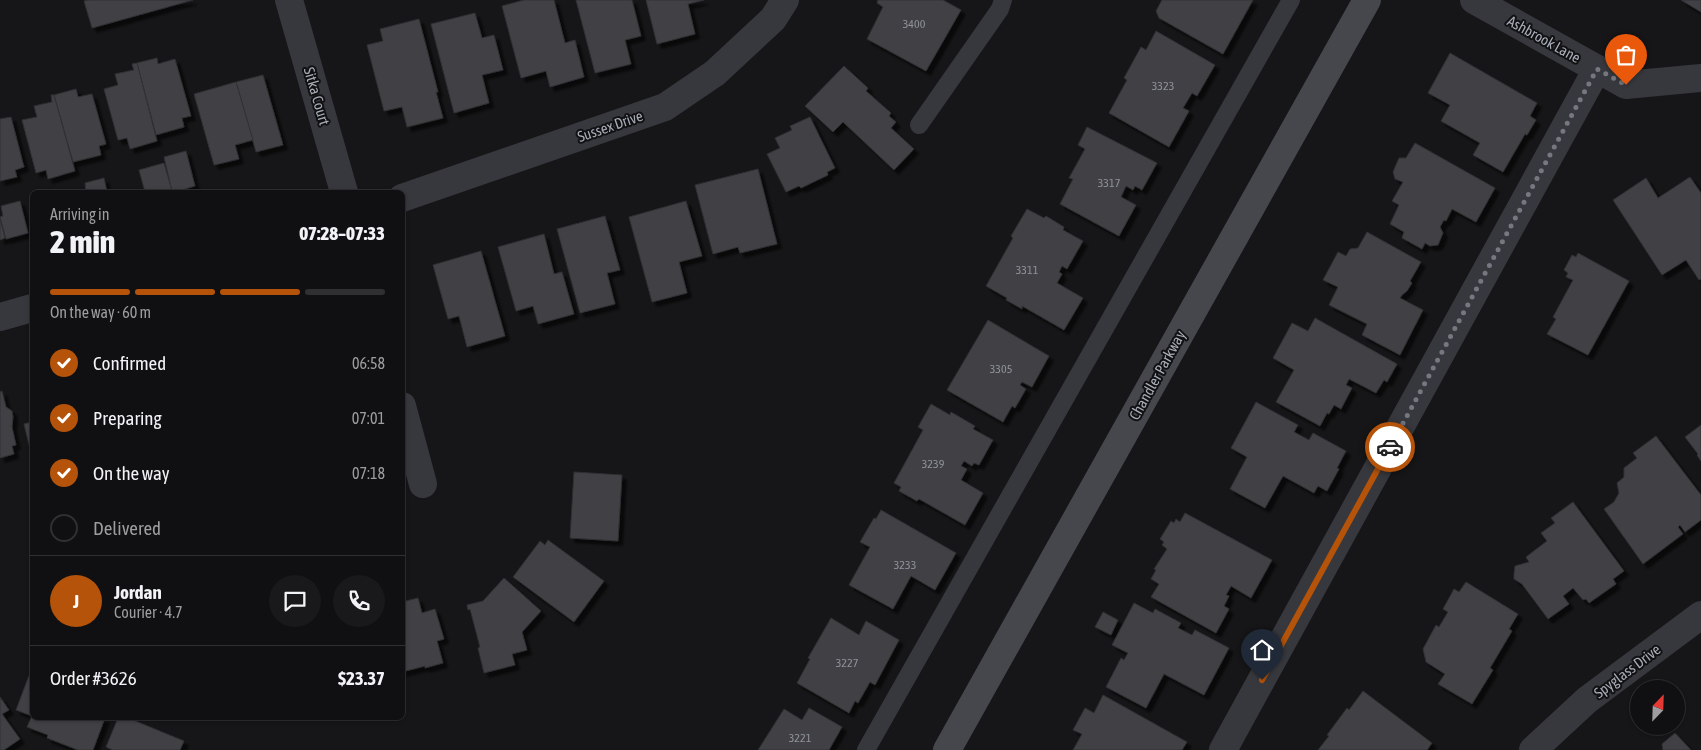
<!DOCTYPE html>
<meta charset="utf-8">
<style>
body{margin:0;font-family:"Asap Condensed",sans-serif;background:#19191b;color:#f1f3f6;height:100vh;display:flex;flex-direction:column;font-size:19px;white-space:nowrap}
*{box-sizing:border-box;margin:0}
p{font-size:16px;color:#9c9d9f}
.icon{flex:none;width:28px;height:28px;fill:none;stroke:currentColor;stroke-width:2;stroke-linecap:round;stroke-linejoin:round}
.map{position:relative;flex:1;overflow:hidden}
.sheet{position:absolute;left:30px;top:190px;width:375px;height:530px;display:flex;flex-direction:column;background:#101012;border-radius:8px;box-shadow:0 1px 4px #0004,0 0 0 1px #303032}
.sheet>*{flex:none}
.needle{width:32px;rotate:23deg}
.buttons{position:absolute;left:1630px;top:680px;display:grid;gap:10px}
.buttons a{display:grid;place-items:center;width:55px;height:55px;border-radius:50%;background:#101012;box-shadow:0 1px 4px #0004,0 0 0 1px #303032;font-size:25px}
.pin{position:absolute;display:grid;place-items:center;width:42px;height:42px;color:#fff;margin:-51px -21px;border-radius:50% 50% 50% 0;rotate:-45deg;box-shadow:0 0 5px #0007}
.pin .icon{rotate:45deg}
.courier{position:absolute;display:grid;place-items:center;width:50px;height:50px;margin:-25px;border:4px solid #b45309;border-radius:50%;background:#fff;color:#222;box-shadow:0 1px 6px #0007}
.summary em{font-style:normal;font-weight:800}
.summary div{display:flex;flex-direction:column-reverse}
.summary{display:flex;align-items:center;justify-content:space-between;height:85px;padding:0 20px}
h1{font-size:32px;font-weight:800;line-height:38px}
.bar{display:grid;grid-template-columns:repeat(4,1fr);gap:8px 5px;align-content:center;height:60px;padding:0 20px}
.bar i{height:6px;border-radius:4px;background:#303032}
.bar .selected{background:#b45309}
.bar p{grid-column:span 4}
.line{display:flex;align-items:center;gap:12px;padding:0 20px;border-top:1px solid #303032}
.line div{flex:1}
.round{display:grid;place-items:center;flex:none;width:52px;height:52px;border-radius:26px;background:#19191b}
ol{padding:0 20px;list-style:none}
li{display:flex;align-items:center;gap:15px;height:55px}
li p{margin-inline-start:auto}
li .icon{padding:5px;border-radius:50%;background:#b45309;color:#fff;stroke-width:4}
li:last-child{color:#9c9d9f}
li i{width:28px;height:28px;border:2px solid #303032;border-radius:50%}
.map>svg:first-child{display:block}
.building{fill:#404145;stroke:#303034;filter:url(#shadow)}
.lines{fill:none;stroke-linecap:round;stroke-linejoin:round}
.lane{stroke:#37383d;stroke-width:18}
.street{stroke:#37383d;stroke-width:28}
.secondary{stroke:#45474d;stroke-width:28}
.done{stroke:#757880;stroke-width:5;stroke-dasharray:0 9}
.route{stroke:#b45309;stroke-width:6}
.labels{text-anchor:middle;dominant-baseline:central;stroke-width:4;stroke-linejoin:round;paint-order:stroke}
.number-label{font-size:12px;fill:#8e929b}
.street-label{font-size:15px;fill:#a8adb8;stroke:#111113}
</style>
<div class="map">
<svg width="1701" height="750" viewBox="0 0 1701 750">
<defs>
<filter id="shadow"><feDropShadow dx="4.5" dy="4.5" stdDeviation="1" flood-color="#0009"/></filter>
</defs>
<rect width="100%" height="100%" fill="#161618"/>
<g class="building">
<path d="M89,0H193L92,28L84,1Z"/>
<path d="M524,0H554L565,43L575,40L584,77L550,87L546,71L521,78L502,6Z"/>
<path d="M576,0H632L641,36L625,40L631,64L595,73Z"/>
<path d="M646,0H704L688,4L695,34L657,44Z"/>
<path d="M878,0H943L961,10L926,71L867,39L883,7L877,3Z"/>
<path d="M1162,0H1253L1223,54L1159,18L1156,11Z"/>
<path d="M1681,0H1701V12Z"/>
<path d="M475,13L482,38L494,35L503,70L482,75L489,103L454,113L431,24Z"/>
<path d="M419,19L438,92H436L443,118L407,127L402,107L384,111L367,45L383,41L380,29Z"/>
<path d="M1156,31L1215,65L1197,96L1192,93L1183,108L1189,111L1169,147L1109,113L1127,80L1124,78L1141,47L1146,50Z"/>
<path d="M1450,53L1537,103L1530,116L1536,120L1527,135L1525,134L1503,172L1473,155L1480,143L1441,121L1450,105L1428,93Z"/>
<path d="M157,58L158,64L175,59L191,116L182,118L184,127L156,135L137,63Z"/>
<path d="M137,63L157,141L130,149L127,138L118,140L104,89L118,85L115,74L134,70L132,64Z"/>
<path d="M844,66L868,88L866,91L891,113L889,116L896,122L891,128L914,149L894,170L843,122L833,132L805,106Z"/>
<path d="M263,75L283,145L256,152L236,82Z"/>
<path d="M236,82L253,140L235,145L239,159L214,165L194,94Z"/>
<path d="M76,89L78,97L92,94L106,144L99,146L101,155L73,162L54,95Z"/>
<path d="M51,95H54L75,171L48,179L46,170L36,173L22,120L37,117L34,106L52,102Z"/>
<path d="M11,117L24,167L15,170L17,177L0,181V119Z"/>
<path d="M810,117L835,168L827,172L828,175L801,188L799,186L786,192L767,154L780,148L775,138L792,130L790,126Z"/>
<path d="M1087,127L1157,163L1142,190L1135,186L1133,190L1126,186L1121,197L1136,205L1119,236L1060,204L1073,179L1069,178L1085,149L1078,145Z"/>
<path d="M1415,143L1495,188L1476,222L1452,209L1446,221L1444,220L1440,227L1443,233L1438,245L1430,246L1425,243L1422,249L1402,238L1404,232L1390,224L1399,205L1392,201L1403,182L1395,179L1393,172L1399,158H1406Z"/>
<path d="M186,151L195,186L175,192L174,190L172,191L164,157Z"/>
<path d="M164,163L172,191L167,192H145L139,170Z"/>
<path d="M758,169L777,244L740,253L738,247L713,254L695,185Z"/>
<path d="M1690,177L1701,193V279L1699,280L1686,260L1662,275L1613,200L1646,178L1658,198Z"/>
<path d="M104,178L107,192H86L85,183Z"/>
<path d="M20,201L28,233L6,239L0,217L3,216L1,206Z"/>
<path d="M686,201L702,256L679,262L687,293L652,302L629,217Z"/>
<path d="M1027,209L1044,218L1046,216L1064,227L1063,230L1083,241L1067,269L1062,266L1059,272L1062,274L1057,283L1083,298L1064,330L1022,306V309L1006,300L1007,298L986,286L1013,238L1011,236Z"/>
<path d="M605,216L620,270L607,273L615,304L580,313L557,229Z"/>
<path d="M0,219L5,238L0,240Z"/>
<path d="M1367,232L1421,262L1410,281L1412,283L1407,291L1402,295L1400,298L1423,310L1400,355L1362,335L1367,324L1329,305L1338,287L1323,280L1338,252L1346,256L1350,249L1358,248Z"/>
<path d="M544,234L554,274L562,272L574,314L538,324L533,306L516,311L498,247Z"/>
<path d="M481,251L505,336L467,347L459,316L448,319L433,265Z"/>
<path d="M1578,253L1629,281L1588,355L1547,334L1556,319L1553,317L1573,280L1566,277L1568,273L1564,270L1572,255L1576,257Z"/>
<path d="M1315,318L1397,364L1387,382L1384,380L1376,393L1349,379L1346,385L1352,388L1341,409L1334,405L1329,414L1327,413L1320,426L1276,402L1294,370L1273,358L1292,323L1308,331Z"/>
<path d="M988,320L1049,356L1032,387L1022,382L1020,385L1026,389L1015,408L1012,406L1003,422L947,390Z"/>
<path d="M2,391L6,407L12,411L13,417L12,427L16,445L12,446L14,454L0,458V392Z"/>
<path d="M1256,402L1298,425L1294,432L1309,440L1313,433L1346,451L1337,468L1339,469L1327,491L1318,486L1314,493L1283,476L1265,508L1230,489L1247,457L1231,448Z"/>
<path d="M931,404L950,415L951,412L975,426L973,429L993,440L979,465L974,463L972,466L964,461L961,466L967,469L961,480L983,493L965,525L919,499L917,501L899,491L901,487L894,483L923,430L918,427Z"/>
<path d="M32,422V457L24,424Z"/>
<path d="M1701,425V461L1697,455L1698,454L1685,437Z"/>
<path d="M1656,436L1701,495V520L1685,532L1680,525L1678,527L1683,534L1643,564L1604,509L1614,502L1619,493L1617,483L1624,477V468L1637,458L1633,453Z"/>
<path d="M574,472L622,475L618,541L570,538Z"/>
<path d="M1573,502L1624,571L1613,579L1616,584L1589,603L1586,599L1583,600L1573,588L1563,596L1569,604L1548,619L1522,584L1514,579V574L1515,566L1529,562L1526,557L1547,541L1541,533L1555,523L1551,518Z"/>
<path d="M881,510L956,553L935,590L911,576L893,609L849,585L870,547L860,542L874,518L876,519Z"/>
<path d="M1185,513L1272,560L1251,598L1231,586L1226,595L1229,596L1224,606L1229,609L1216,633L1151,597L1159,584L1151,579L1156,570L1154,569L1167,549L1162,545L1164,542L1160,539L1171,521L1174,523L1176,519L1180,522Z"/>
<path d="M548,540L604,581L574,622L513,577L540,541L545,545Z"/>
<path d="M504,578L541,611L522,632L527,650L512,654L515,665L484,673L478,648L480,647L470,609L468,610L467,605L483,601Z"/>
<path d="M1466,582L1518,614L1509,629L1512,631L1490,668L1493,670L1472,704L1438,684L1445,674L1426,662L1423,649L1436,625L1439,627L1448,612L1443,609L1454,589L1459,592Z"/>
<path d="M418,598L422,613L435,609L444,639L437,641L443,663L425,668V666L402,672V602Z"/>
<path d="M1134,603L1153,613L1155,609L1181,623L1178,628L1192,635L1195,630L1229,648L1204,695L1164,674L1146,708L1106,687L1121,658L1124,660L1128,653L1112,645Z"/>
<path d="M1103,612L1118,620L1111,635L1095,627Z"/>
<path d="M831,618L859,635L866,621L899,640L875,685L870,682L858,703L855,701L849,713L797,683L810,659L808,658Z"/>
<path d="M30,673L32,674V718H105L93,750H78L47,738L48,735L27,727L32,716L16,710Z"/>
<path d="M1363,691L1432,743L1427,750H1318L1329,736L1327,735L1347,708L1349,710Z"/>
<path d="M1103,695L1187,742L1182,750H1073L1082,734L1073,730L1085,708L1094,713Z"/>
<path d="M0,697L9,710L2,714L20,739L4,750H0Z"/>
<path d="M809,708L842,727L829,750H758L784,709L802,720Z"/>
<path d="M118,718H128L184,741L180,750H113L106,747Z"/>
<path d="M1675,733L1691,750H1663L1662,744Z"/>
</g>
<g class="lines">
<g class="lane">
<path d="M919,125L1000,9L1003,0"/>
<path d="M866,750L1291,0"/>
</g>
<g class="street">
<path d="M289,0L344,192"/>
<path d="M1474,0L1626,85L1701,78"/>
<path d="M402,198L665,107L715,73L773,19L785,0"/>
<path d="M0,317L32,308"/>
<path d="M402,406L423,484"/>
<path d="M1223,750L1597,69"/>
<path d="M1533,750L1587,700L1701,615"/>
</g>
<path class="secondary" d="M947,750L1367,0"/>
</g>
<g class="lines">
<path class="done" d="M1390,447L1597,69L1626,85"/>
<path class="route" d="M1262,680L1390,447"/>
</g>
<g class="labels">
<g class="number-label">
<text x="914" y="24">3400</text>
<text x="1163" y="86">3323</text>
<text x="1109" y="183">3317</text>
<text x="1027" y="270">3311</text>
<text x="1001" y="369">3305</text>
<text x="933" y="464">3239</text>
<text x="905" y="565">3233</text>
<text x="847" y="663">3227</text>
<text x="800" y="738">3221</text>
</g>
<g class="street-label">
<text transform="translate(1544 39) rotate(29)">Ashbrook Lane</text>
<text transform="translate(317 96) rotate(74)">Sitka Court</text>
<text transform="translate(610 126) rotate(-19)">Sussex Drive</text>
<text transform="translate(1157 375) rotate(-61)">Chandler Parkway</text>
<text transform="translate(1627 671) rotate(-37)">Spyglass Drive</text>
</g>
</g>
</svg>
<div class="buttons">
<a><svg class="needle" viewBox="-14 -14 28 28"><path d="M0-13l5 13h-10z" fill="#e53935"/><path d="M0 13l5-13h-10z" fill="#9c9d9f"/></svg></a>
</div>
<div class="pin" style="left:1626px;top:85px;background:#ea580c"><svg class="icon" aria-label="bag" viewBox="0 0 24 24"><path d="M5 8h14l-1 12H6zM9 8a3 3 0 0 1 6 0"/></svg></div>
<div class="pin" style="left:1262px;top:680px;background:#1f2937"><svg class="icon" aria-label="home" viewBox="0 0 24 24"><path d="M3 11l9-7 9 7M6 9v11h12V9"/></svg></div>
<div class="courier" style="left:1390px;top:447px"><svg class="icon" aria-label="car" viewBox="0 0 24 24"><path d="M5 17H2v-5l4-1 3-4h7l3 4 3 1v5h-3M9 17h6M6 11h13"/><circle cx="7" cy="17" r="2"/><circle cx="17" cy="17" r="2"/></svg></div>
<section class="sheet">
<div class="summary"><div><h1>2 min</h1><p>Arriving in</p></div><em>07:28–07:33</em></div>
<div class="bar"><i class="selected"></i><i class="selected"></i><i class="selected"></i><i></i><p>On the way · 60 m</p></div>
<ol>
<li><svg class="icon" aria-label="check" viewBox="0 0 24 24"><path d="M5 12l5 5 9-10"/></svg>Confirmed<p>06:58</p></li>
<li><svg class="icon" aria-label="check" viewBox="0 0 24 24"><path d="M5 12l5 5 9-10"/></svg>Preparing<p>07:01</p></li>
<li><svg class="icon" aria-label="check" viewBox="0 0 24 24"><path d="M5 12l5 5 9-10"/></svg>On the way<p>07:18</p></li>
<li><i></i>Delivered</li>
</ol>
<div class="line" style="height:90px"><b class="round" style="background:#b45309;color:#fff">J</b><div><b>Jordan</b><p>Courier · 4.7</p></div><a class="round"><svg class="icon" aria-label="chat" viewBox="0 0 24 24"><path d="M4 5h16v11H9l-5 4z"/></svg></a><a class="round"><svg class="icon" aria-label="phone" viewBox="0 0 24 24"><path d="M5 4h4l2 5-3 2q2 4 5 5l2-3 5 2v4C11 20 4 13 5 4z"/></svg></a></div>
<div class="line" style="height:65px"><div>Order #3626</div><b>$23.37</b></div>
</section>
</div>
